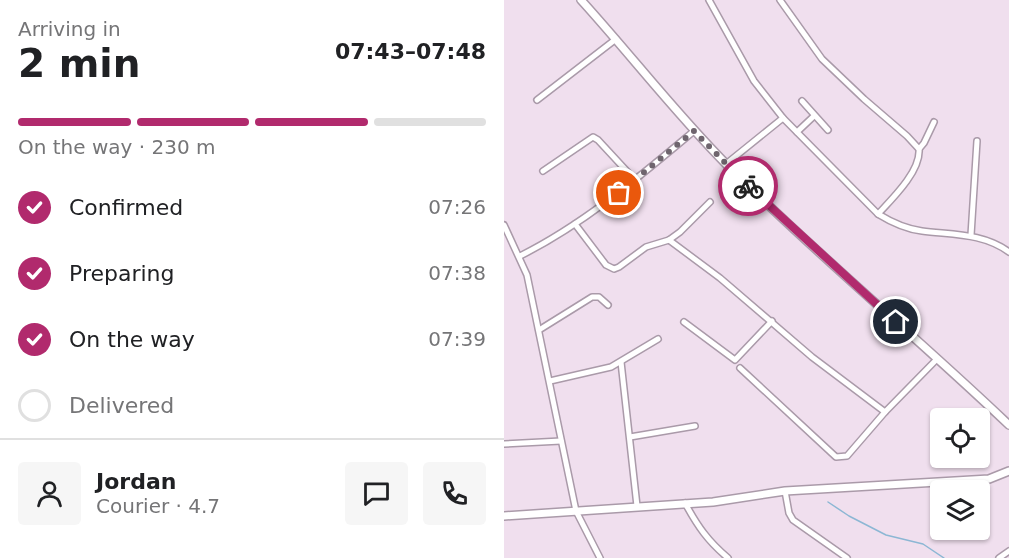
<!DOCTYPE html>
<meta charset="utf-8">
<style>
body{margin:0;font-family:"DejaVu Sans",sans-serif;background:#f6f6f6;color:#202124;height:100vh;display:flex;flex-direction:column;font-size:22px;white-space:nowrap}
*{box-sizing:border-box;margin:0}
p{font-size:20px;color:#757577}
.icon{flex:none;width:33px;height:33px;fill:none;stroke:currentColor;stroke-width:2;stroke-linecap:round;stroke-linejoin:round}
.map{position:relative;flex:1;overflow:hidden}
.drawer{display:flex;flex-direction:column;background:#fff;width:504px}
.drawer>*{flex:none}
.buttons{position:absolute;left:426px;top:408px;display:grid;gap:12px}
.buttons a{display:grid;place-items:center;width:60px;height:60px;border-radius:6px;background:#fff;box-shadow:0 2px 4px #0004;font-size:30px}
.pin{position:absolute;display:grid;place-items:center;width:51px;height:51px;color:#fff;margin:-26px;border:3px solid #fff;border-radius:50%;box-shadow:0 2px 6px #0007}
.courier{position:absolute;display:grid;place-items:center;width:60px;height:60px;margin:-30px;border:4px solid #b12a6d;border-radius:50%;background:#fff;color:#222;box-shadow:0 2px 8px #0007}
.headline em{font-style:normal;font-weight:700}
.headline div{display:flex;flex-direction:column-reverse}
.headline{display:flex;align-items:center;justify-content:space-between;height:102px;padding:0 18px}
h1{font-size:39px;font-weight:700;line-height:45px}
.bar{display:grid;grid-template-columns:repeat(4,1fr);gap:9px 6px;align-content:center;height:72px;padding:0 18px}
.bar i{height:8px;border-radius:4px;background:#e0e0e0}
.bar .current{background:#b12a6d}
.bar p{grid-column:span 4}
.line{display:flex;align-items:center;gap:15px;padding:0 18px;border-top:2px solid #e0e0e0}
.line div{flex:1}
.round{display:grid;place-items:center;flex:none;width:63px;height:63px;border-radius:6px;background:#f6f6f6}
ol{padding:0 18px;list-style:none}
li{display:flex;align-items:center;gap:18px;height:66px}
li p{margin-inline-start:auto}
li .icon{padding:6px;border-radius:50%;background:#b12a6d;color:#fff;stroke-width:4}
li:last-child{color:#757577}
li i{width:33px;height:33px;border:3px solid #e0e0e0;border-radius:50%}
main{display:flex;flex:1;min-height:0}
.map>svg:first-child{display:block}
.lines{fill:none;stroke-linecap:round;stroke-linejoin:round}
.stream{stroke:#8cb7d4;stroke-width:1.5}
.street-casing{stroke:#aa9aa9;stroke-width:8}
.secondary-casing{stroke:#aa9aa9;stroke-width:10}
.street{stroke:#fff;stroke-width:5}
.secondary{stroke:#fff;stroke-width:7}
.done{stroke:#6f656e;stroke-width:6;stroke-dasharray:0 10.8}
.route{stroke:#b12a6d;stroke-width:8}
</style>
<main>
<section class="drawer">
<div class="headline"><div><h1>2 min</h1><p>Arriving in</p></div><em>07:43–07:48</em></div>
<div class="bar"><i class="current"></i><i class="current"></i><i class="current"></i><i></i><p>On the way · 230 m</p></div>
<ol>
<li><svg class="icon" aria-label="check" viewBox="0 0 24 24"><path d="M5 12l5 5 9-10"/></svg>Confirmed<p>07:26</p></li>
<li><svg class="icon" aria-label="check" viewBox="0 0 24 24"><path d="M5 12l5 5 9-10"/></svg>Preparing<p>07:38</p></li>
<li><svg class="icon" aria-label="check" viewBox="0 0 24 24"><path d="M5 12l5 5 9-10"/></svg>On the way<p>07:39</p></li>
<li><i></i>Delivered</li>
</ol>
<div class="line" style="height:108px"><a class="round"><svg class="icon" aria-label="person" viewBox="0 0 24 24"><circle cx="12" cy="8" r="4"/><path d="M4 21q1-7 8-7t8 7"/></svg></a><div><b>Jordan</b><p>Courier · 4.7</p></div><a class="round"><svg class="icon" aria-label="chat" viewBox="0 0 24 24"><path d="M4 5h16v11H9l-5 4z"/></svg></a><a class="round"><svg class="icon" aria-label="phone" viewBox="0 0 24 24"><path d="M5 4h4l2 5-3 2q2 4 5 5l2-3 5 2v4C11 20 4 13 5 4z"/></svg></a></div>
</section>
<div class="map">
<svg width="505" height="558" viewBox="0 0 505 558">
<rect width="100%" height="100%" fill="#f0dfee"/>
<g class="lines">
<path class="stream" d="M324,502L345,516L382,535L419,544L440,558"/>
<defs>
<g id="street">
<path d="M205,0L250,81L279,118L374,214C387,222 402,229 418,231C449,235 479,233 505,252"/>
<path d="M276,0L318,59L360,99L403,136L415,149C417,171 388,199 374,214"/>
<path d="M33,100L112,39"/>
<path d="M298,101L324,130"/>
<path d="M293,132L310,116"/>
<path d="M415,149L420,143L430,122"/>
<path d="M222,164L279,118"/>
<path d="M39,171L89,137L94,140L131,180"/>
<path d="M71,224L102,265L110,269L115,267L142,247L165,240L176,232L206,202"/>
<path d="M0,225L23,275L72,511L96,558"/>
<path d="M467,235L473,141"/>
<path d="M165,240L216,278L308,357L381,412"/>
<path d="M16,256C80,224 135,177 190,131"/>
<path d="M180,322L231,360L268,321"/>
<path d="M35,330L88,297H95L104,305"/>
<path d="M117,362L133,506"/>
<path d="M236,368L332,457L343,456L381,412L433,359"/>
<path d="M46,381L107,367L154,339"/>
<path d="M126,437L191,426"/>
<path d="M0,444L57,441"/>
<path d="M281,491L285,513L289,520L343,558"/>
<path d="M181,503C194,527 204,541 224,558"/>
<path d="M495,558L505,551"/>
</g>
<g id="secondary">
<path d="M77,0C127,55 172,114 224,166C314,256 413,337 505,425"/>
<path d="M0,516L209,502L281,491L485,479L505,471"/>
</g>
</defs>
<use href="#street" class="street-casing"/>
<use href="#secondary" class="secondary-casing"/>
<use href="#street" class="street"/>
<use href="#secondary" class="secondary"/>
</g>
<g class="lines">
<path class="done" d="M115,193L190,131L244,186"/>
<path class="route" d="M244,186L392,322"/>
</g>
</svg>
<div class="buttons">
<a><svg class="icon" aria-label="locate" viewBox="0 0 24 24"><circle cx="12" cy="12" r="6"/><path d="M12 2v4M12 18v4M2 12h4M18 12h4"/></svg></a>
<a><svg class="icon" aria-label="layers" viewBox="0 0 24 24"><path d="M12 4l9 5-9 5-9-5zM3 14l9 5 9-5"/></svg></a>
</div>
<div class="pin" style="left:115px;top:193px;background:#ea580c"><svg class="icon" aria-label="bag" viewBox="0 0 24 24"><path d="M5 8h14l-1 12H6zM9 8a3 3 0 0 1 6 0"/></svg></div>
<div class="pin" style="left:392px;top:322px;background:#1f2937"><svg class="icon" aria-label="home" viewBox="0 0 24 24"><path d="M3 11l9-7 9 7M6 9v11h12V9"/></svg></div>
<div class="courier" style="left:244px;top:186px"><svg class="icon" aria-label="bike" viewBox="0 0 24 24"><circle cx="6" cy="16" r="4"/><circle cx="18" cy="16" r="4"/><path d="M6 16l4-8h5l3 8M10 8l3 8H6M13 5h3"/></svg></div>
</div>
</main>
